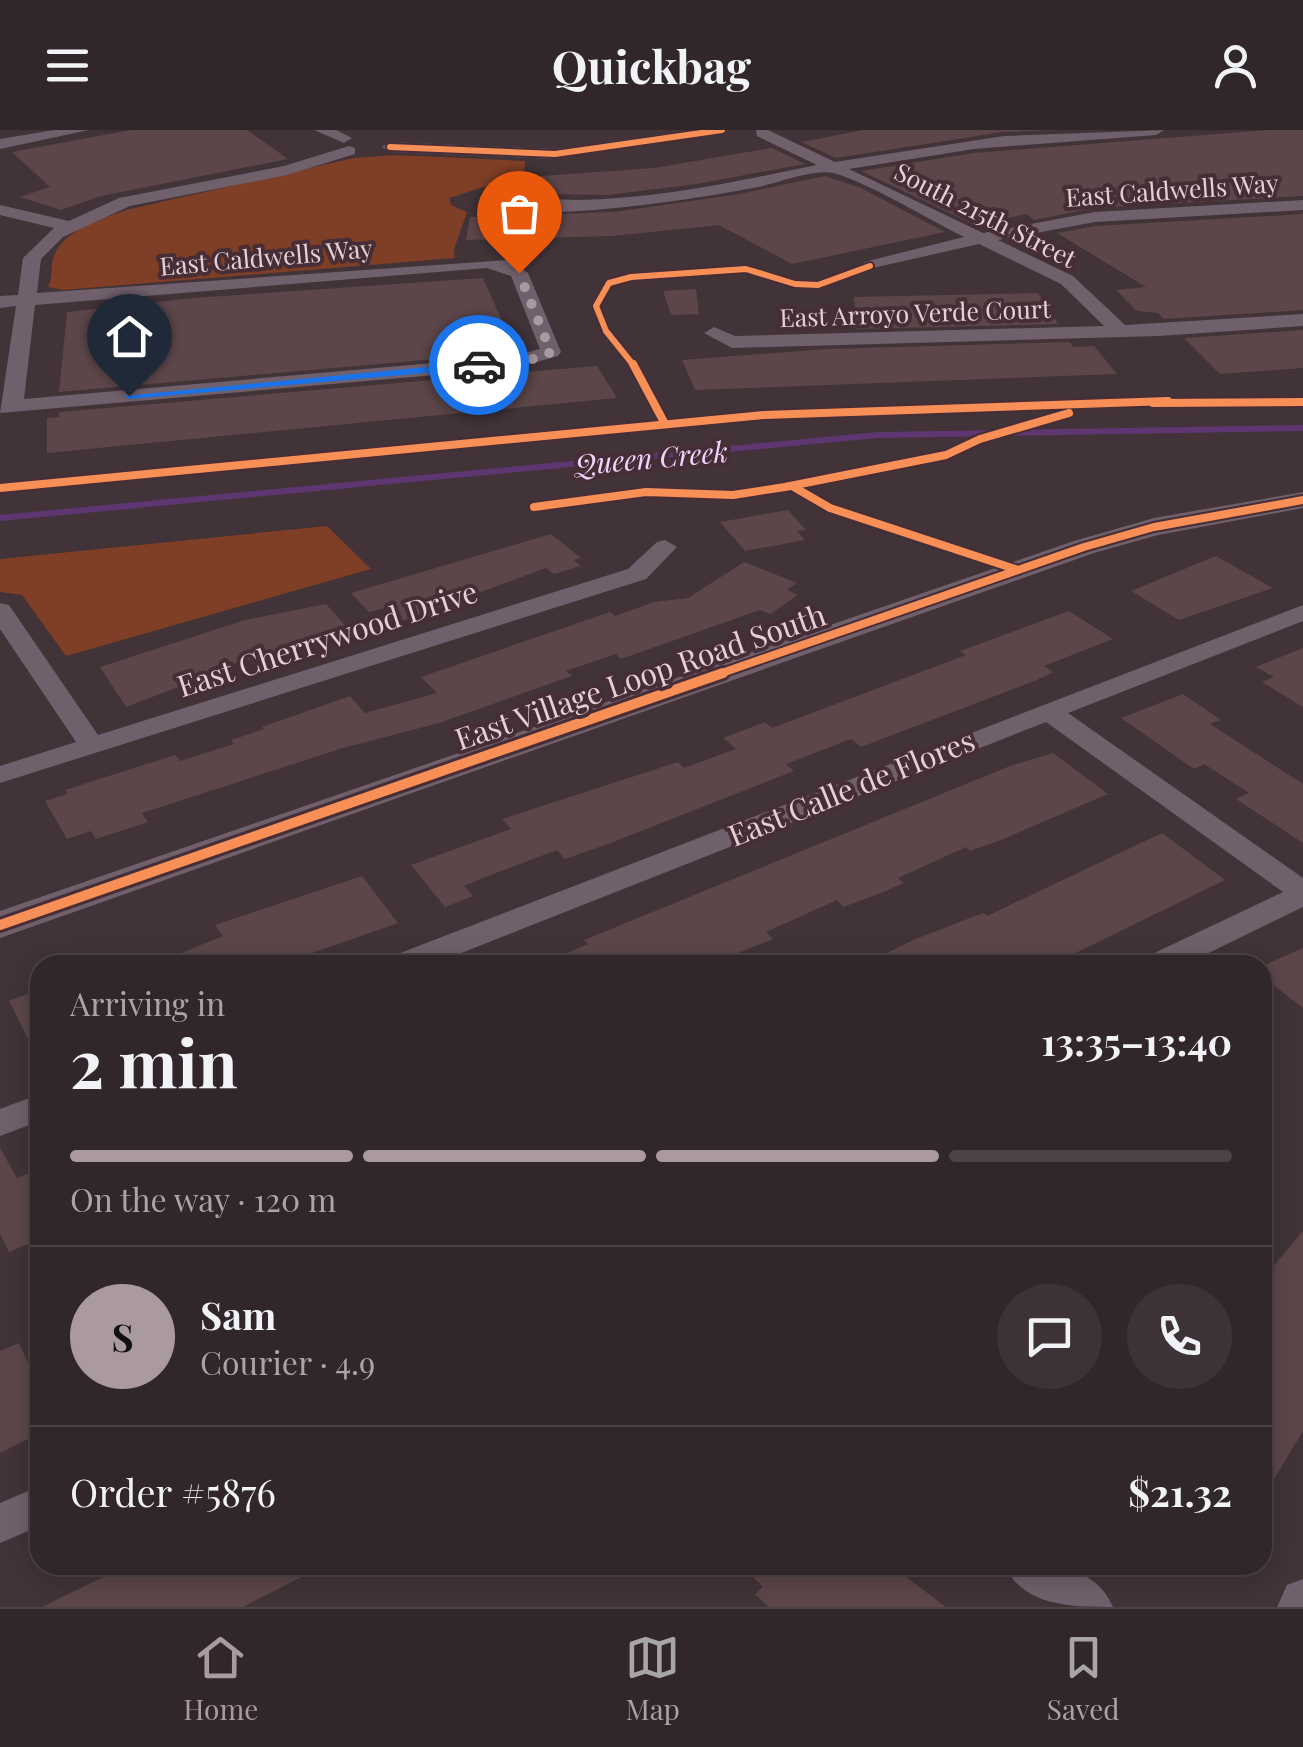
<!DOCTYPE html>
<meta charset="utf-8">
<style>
body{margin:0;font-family:"Playfair Display",serif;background:#3d3236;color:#f1f3f6;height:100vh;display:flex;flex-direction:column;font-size:38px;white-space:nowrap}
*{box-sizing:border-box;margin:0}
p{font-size:32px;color:#a8a5a8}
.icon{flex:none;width:55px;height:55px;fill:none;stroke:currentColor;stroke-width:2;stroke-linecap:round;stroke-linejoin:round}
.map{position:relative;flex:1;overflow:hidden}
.details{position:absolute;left:30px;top:825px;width:1242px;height:620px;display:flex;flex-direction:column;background:#31262a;border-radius:30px;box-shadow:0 5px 25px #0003,0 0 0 2px #4c4347}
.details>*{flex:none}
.pin{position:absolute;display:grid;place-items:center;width:85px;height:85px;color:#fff;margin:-102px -42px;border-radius:50% 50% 50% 0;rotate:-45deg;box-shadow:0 0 10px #0007}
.pin .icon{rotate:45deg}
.courier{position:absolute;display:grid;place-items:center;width:100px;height:100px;margin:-50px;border:8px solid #1a73e8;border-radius:50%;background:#fff;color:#222;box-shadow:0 2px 12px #0007}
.summary em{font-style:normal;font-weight:700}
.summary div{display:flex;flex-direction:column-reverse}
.summary{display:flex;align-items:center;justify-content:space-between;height:170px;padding:0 40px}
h1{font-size:65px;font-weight:700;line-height:75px}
.bar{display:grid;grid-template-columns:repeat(4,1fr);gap:15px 10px;align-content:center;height:120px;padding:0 40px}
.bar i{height:12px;border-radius:8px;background:#4c4347}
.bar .on{background:#aa9a9f}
.bar p{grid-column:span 4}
.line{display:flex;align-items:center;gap:25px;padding:0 40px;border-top:2px solid #4c4347}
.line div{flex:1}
.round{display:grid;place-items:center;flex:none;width:105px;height:105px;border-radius:52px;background:#3d3236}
header{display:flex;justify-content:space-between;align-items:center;height:130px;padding:0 40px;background:#31262a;font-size:45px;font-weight:700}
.tab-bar{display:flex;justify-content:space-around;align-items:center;height:140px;border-top:2px solid #4c4347;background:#31262a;font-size:28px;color:#a8a5a8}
.tab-bar a{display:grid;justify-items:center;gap:5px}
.tab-bar .on{color:#aa9a9f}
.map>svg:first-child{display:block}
.green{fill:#7f3e26}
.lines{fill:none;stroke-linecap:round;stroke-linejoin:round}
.stream{stroke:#5d3672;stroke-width:6}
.building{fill:#5c4649}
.minor{fill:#70606c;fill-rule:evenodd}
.tertiary{fill:#70606c;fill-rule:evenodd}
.cycleway-far2-casing{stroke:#472d36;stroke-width:10}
.cycleway-far1-casing{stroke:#472d36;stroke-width:12}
.cycleway-casing{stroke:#472d36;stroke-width:16}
.cycleway-far2{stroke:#f78f57;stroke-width:6}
.cycleway-far1{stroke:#f78f57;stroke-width:8}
.cycleway{stroke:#f78f57;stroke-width:10}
.route{fill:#1a73e8}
.done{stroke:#aa9a9f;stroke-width:10;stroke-dasharray:0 18}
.labels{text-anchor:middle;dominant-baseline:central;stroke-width:8;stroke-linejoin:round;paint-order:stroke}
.far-street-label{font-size:25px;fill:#e3d1d6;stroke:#472d36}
.far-water-label{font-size:28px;font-style:italic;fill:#eed7fe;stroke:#472d36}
.street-label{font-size:30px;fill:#e3d1d6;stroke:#472d36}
</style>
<header><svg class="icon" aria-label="menu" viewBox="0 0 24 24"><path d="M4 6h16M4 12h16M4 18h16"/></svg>Quickbag<svg class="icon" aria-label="person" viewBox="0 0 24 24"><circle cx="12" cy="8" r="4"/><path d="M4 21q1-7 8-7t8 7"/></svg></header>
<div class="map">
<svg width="1303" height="1477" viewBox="0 0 1303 1477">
<rect width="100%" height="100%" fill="#413338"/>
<g class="green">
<path d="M396,25L525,31L523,63L484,57L449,68L451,75L467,82L454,119L455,128L63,160L48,157C53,147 50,137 54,126C63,100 103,89 126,80L354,28Z"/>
<path d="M327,396L371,439L66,526L22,465L0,462V429Z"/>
</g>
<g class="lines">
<path class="stream" d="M0,388L878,305L1303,298"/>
</g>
<g class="building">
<path d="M131,0H247L288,29L101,66L61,80L20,67L50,57L12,22Z"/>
<path d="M863,0H1064L1003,2L836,28L802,12Z"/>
<path d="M1268,0H1303V66L1095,78L1034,90L1026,84L975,95L861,41L974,23Z"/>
<path d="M772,18L805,34L697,54L607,65L533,64L528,47L654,38Z"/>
<path d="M825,46L861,58L945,102L792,134L719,95L613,106L466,110L470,87L613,82L734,65Z"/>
<path d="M1303,84V180L1164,189L1158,183L1137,181L1116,160L1146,157L1057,103L1095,96Z"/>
<path d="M483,148L516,222L59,262L67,182L193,168Z"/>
<path d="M696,159L699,184L671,185L663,161Z"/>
<path d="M1038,163L1058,194L856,199L854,167Z"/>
<path d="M1303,200V238L1220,244L1184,208Z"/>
<path d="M1070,212L1073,217L1094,216L1117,244L695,260L682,230L827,219Z"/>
<path d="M597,236L617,268L47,323V288L59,287V282Z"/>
<path d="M788,380L806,400L797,401L805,410L745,421L720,392Z"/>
<path d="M551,404L581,428L574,430L581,436L554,444L546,438L402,491L388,477L369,482L351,463Z"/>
<path d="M1216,426L1273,458L1179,490L1131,461Z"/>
<path d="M744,432L797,453L787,460L798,465L770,484L760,480L621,529L616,524L566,541L572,546L439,593L343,618L142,683L148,692L96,709L91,701L67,709L45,671L68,664L65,660L175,625L180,631L234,614L231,610L264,599L262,597L350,566L365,583L437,563L421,547L610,482L615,486L654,472L688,468Z"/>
<path d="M326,474L352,503L297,522L254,534L250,529L183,550L186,554L126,577L100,537L245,490Z"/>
<path d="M1069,481L1113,509L1044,536L1053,542L1037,550L861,617L851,609L786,634L794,641L608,714L565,729L557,720L493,744L464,756L473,766L445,777L411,735L511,699L502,689L678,632L684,638L736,619L723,608L765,592L772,598L966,525L960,521Z"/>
<path d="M1303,518V577L1262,552L1274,547L1256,537Z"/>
<path d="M1183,564L1221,590L1210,594L1303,654V713L1236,669L1249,663L1204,634L1194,639L1121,588Z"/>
<path d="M1053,623L1108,664L1001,710L970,721L966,717L898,748L904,753L881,763L843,777L837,770L766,802L773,809L713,833L707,828L689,835H539L588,814L584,810L1010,636Z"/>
<path d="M1162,703L1225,750L1051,835H863L913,810L983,783L987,786Z"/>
<path d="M362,746L398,793L278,835H152L223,806L215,795Z"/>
<path d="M1303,818V878L1262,846V836Z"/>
<path d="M40,859V933L9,871Z"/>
<path d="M0,1018L17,1048L40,1039V1109L9,1122L0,1104Z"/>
<path d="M1303,1101V1301L1262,1369V1150Z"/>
<path d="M19,1213L40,1260V1303L0,1323V1221Z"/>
<path d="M100,1435H325L243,1477H42L105,1446Z"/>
<path d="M740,1435H890L946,1477H769L755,1464L763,1457Z"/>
</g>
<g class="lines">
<g class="minor">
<path d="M54,0H89L0,19V9Z"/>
<path d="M314,0H336L352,8L344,13Z"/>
<path d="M690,0H730L555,29L390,22L382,17L390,12L555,19Z"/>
<path d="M756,0H768L835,32L1004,6L1164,0L1156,5L974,19L849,39L983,103L1095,82L1303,70V80L1095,92L998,110L1073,146L1125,195L1303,184V196L1159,206L732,218L704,203L714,197L735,206L1104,196L1061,154L979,114L864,140V132L964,107C931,91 866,51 833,43C813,39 778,53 758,57C708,67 515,99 478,71C490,61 556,70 577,70C658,69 738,51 817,35L757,6Z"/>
<path d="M349,16L355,18V24L287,45L130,76L63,107L41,129L37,163L508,130L528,143L561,222L558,226L515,238L0,283L16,176L0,178V166L18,165L23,128L54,98L0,85V75L69,91L119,68L284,36ZM487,138L511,146L540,219L514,226L24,269L35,175Z"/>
<path d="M665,410L677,417L646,449L0,653V636L76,612L0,499V473L9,475L98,605L628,439L657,412Z"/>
<path d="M1303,475V491L1068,583L1303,748V777L1184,835H1141L1146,827L1283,762L1046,592L431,835H385L390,827Z"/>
<path d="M40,964V991L0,1006V979Z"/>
<path d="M40,1356V1396L0,1413V1373Z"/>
<path d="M1004,1435C1046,1435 1094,1432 1113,1477C1071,1477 1024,1477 1004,1435Z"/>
<path d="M1303,1449V1477H1277L1287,1455Z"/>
</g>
<path class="tertiary" d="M1303,362V378L1158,405L1094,423L0,808V781L1074,411L1154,388Z"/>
<defs>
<g id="cycleway-far2">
<path d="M390,17L555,24L722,0"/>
<path d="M635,237L606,201L596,176L609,153L631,147L746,139L795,154L818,155L870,136"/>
</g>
<g id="cycleway-far1">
<path d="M633,234L665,294"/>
<path d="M1153,273L1303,272"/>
<path d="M792,356L830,378L1018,440"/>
<path d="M0,358L764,285L1168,271"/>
<path d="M534,377L646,362L733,365L785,357L946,325L980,309L1069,283"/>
<path d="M716,545L1084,417L1154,397L1303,370"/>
</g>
<path id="cycleway" d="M0,795L723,543"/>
</defs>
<use href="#cycleway-far2" class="cycleway-far2-casing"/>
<use href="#cycleway-far1" class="cycleway-far1-casing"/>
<use href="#cycleway" class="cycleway-casing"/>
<use href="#cycleway-far2" class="cycleway-far2"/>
<use href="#cycleway-far1" class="cycleway-far1"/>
<use href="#cycleway" class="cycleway"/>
</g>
<path class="route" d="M479,232L483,238L129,269L124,266Z"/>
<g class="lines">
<path class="done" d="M479,235L541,228L551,222L519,143"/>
</g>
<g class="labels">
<g class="far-street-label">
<text transform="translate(1172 59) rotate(-4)">East Caldwells Way</text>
<text transform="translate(986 84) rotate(27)">South 215th Street</text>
<text transform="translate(266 126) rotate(-5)">East Caldwells Way</text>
<text transform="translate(915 182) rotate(-2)">East Arroyo Verde Court</text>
</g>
<g class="far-water-label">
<text transform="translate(651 327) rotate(-5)">Queen Creek</text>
</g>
<g class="street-label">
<text transform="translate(327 508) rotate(-18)">East Cherrywood Drive</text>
<text transform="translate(640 546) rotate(-19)">East Village Loop Road South</text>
<text transform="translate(851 657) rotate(-22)">East Calle de Flores</text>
</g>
</g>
</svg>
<div class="pin" style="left:519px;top:143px;background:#ea580c"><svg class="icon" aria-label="bag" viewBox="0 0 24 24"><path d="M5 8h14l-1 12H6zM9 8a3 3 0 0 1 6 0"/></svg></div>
<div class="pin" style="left:129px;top:266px;background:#1f2937"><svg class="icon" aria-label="home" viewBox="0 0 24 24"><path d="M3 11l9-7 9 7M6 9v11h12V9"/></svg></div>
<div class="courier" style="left:479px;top:235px"><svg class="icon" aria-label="car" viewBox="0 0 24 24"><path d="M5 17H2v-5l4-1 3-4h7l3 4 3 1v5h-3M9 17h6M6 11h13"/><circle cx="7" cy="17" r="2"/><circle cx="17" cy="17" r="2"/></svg></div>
<section class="details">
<div class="summary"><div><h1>2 min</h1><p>Arriving in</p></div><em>13:35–13:40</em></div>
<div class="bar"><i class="on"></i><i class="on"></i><i class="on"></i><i></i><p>On the way · 120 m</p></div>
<div class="line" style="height:180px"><b class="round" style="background:#aa9a9f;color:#111">S</b><div><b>Sam</b><p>Courier · 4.9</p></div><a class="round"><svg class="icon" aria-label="chat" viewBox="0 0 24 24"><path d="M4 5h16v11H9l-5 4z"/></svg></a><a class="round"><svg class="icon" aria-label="phone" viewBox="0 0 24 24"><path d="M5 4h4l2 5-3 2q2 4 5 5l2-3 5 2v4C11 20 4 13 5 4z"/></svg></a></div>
<div class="line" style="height:130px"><div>Order #5876</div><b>$21.32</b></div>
</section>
</div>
<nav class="tab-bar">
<a class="on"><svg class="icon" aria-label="home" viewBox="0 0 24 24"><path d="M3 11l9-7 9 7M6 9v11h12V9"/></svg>Home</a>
<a><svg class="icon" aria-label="map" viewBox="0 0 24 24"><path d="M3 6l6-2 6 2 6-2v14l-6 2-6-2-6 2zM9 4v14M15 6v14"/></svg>Map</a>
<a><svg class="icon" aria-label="saved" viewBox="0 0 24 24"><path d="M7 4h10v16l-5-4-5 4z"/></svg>Saved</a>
</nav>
